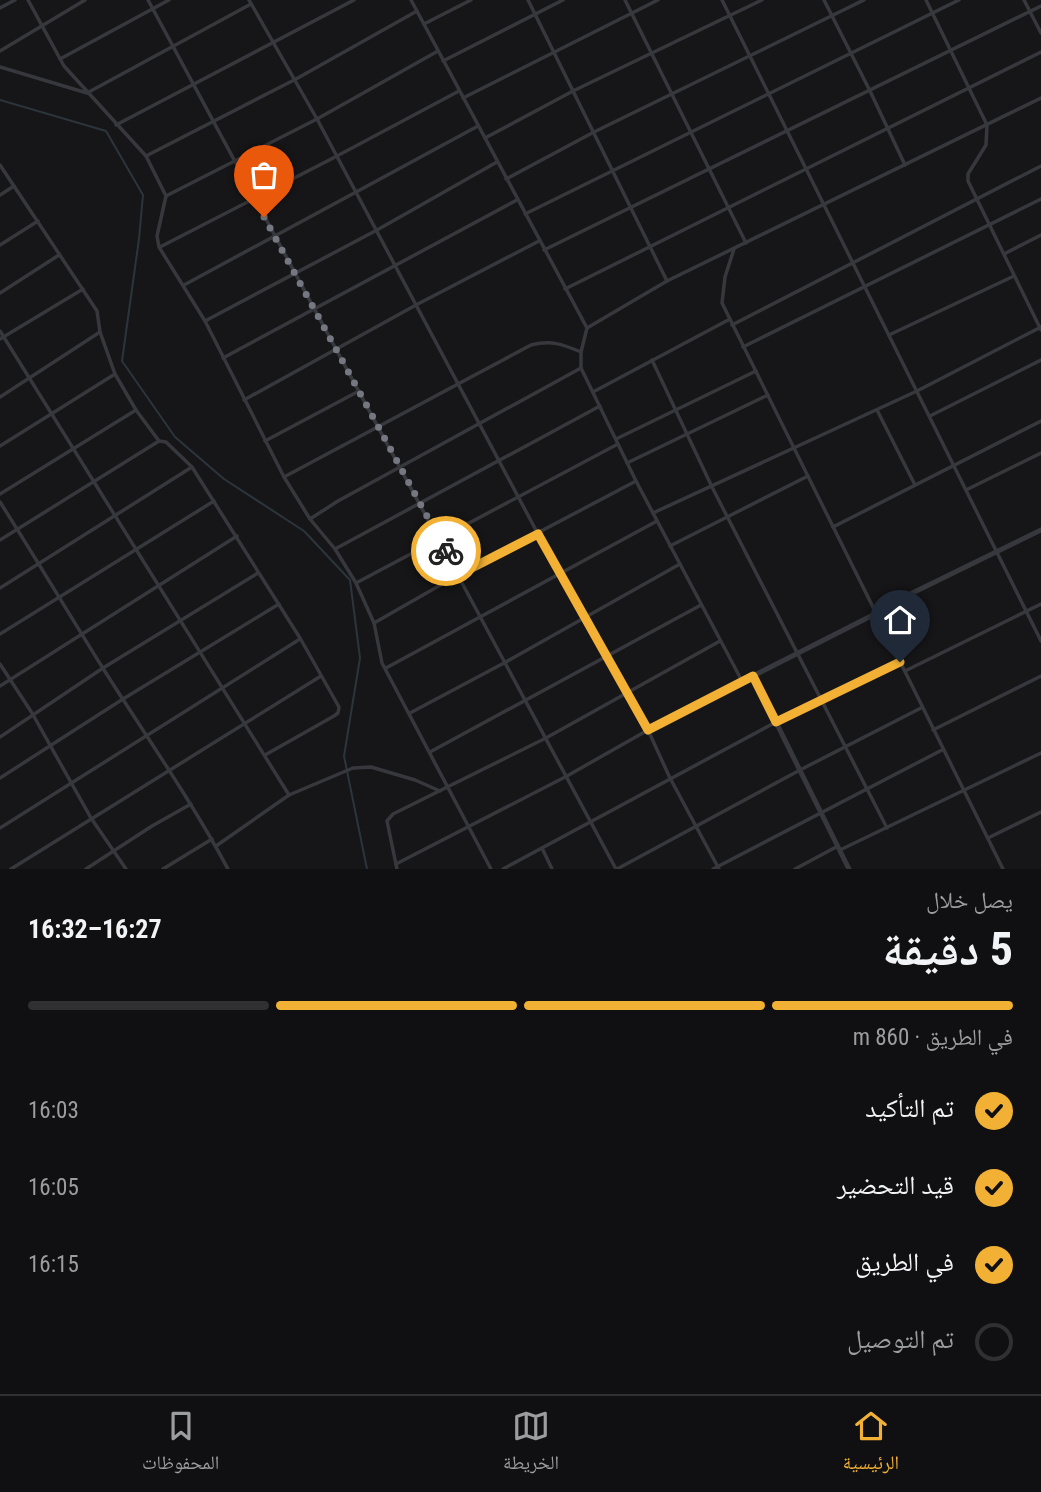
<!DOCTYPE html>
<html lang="ar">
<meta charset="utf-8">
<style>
body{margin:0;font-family:"Roboto Condensed","Noto Naskh Arabic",sans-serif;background:#1e1e20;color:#f1f3f6;direction:rtl;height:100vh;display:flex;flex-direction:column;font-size:26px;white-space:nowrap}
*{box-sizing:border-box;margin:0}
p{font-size:23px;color:#9c9d9f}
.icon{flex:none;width:38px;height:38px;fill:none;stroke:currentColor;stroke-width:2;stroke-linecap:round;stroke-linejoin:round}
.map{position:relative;height:869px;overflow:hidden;direction:ltr}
.sheet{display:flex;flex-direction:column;background:#101012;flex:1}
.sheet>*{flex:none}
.pin{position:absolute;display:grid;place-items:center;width:60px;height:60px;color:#fff;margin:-72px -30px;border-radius:50% 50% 50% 0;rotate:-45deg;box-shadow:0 0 7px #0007}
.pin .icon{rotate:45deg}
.courier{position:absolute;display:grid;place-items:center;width:70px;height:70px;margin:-35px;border:5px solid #f2b134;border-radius:50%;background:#fff;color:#222;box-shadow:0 2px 9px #0007}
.head em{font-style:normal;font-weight:700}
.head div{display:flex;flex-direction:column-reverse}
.head{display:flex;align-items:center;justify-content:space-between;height:119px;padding:0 28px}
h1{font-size:46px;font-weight:700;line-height:52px}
.bar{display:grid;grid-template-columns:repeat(4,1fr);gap:10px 7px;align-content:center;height:84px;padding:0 28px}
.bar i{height:9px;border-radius:5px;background:#303032}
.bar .active{background:#f2b134}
.bar p{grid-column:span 4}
ol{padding:0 28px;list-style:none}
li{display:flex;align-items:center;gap:21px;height:77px}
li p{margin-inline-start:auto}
li .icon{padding:7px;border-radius:50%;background:#f2b134;color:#111;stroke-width:4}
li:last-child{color:#9c9d9f}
li i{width:38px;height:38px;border:4px solid #303032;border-radius:50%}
.tabs{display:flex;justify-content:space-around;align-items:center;height:98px;border-top:2px solid #303032;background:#101012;font-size:19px;color:#9c9d9f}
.tabs a{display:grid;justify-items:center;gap:4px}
.tabs .active{color:#f2b134}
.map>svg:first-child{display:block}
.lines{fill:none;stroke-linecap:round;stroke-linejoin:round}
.stream{stroke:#2c353c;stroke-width:2}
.minor{stroke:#37383d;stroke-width:3.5}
.tertiary{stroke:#37383d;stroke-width:5}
.done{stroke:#757880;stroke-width:7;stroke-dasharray:0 12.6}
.route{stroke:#f2b134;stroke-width:9}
</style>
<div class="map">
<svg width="1041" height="869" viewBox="0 0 1041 869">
<rect width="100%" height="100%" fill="#161618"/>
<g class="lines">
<path class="stream" d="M0,100L106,131L143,195L139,239L122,361L175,437L224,479L304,531L350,580L360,658L344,756L367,869"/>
<g class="minor">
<path d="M28,0L64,66L146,156L166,196L157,236L159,247L205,321L284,477L310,519L335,549L356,583L374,623L382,663L491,869"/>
<path d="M148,0L616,869"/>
<path d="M249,0L317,119L538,534L648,730L670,778L719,869"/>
<path d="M411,0L587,328"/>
<path d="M528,0L667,281"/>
<path d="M625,0L746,243"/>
<path d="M722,0L1041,641"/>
<path d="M824,0L870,91L905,165"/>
<path d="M926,0L987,125L986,145L968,174V181L1041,330"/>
<path d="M1024,0L1041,33"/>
<path d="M0,8L15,0"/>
<path d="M424,24L471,0"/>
<path d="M0,51L85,0"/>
<path d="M60,59L169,0"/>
<path d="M443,61L563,0"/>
<path d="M0,67L87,93L251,4"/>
<path d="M463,98L658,0"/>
<path d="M116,125L354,0"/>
<path d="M485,138L573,91L762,0"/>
<path d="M146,156L296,79L417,11"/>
<path d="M0,165L97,311L100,332L115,374L136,410L159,441L166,442L192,467L300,638L339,707L338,713L334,716L265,755"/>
<path d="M506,179L594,132L864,0"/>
<path d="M0,195L14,186"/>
<path d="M166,196L317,119L438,51"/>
<path d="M525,214L959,0"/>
<path d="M0,245L38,221"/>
<path d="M160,247L337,156L459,91"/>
<path d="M734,249L725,277L722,303L1003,869"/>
<path d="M544,250L1041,6"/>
<path d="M1004,254L1041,235"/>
<path d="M184,285L478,126"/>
<path d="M565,289L1041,52"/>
<path d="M0,293L59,255"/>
<path d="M205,321L377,230L497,162"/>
<path d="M732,325L1041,166"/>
<path d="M0,331L289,795"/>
<path d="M889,335L1014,276"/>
<path d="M0,339L83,289"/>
<path d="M743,347L1041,199"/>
<path d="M581,352L587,328L667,281L1041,98"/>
<path d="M223,358L517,200"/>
<path d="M652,360L712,487L887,828"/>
<path d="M593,392L730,319"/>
<path d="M0,397L100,332"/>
<path d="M244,400L416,305L539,241"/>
<path d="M877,410L915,485"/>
<path d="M930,416L1041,360"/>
<path d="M616,439L756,371"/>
<path d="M265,441L359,391"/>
<path d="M0,446L115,374"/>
<path d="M627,463L768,395"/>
<path d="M284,477L531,345C551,340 562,344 581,352V368L636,481L742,681"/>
<path d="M966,490L1041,453"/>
<path d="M0,494L136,410"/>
<path d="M0,502C35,557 69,614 104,670C146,736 191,800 228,869"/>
<path d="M653,513L917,391L1041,327"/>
<path d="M310,519L338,501L581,368"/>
<path d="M833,527L1041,421"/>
<path d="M0,540L159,441"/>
<path d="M670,546L808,476"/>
<path d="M335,549L600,406"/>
<path d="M356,583L618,444"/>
<path d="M0,588L192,467"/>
<path d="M374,623L458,575L636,481"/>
<path d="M0,634L214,501"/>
<path d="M0,664L32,713L91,818L126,869"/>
<path d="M386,668L657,521"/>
<path d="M905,671L1041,604"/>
<path d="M0,686L237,536"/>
<path d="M410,713L504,663L680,564"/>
<path d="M933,730L1041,676"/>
<path d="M0,737L103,668L258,573"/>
<path d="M430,752L701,605"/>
<path d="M0,778L123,699L279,604"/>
<path d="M0,828L300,639"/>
<path d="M988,838L1041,812"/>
<path d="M216,846L289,795L353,768L371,767L415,780L440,791"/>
<path d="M542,848L552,869"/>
<path d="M840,850L1041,753"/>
<path d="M396,864L567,776L648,730L753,676"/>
<path d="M11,869L321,676"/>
<path d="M86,869L152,826L191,804"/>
<path d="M163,869L212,839"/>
<path d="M397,869L387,821L393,814L546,738L720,641"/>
<path d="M503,869L776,722L900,662"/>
<path d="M617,869L800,770L921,708"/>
<path d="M713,869L942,750"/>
<path d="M795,869L838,846"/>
</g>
<path class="tertiary" d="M849,869L753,676L875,614L896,601L1041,530"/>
</g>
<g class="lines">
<path class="done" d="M264,217L446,551"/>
<path class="route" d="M446,551L458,575L538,534L648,730L753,676L776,722L900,662"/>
</g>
</svg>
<div class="pin" style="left:264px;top:217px;background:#ea580c"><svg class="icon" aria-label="bag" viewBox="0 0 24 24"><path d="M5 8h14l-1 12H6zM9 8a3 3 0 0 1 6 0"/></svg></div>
<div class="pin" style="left:900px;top:662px;background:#1f2937"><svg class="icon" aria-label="home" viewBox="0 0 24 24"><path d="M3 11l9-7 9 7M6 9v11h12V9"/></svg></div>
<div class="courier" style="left:446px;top:551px"><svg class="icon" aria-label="bike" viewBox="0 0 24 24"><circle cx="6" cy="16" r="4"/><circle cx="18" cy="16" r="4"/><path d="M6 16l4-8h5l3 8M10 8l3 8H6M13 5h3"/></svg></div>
</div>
<section class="sheet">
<div class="head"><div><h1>5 دقيقة</h1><p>يصل خلال</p></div><em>16:27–16:32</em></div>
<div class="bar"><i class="active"></i><i class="active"></i><i class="active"></i><i></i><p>في الطريق · 860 m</p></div>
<ol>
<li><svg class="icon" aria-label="check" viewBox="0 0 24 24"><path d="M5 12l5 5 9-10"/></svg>تم التأكيد<p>16:03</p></li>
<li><svg class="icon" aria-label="check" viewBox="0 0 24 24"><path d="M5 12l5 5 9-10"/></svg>قيد التحضير<p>16:05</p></li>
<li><svg class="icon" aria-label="check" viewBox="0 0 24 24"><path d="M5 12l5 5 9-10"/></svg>في الطريق<p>16:15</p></li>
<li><i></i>تم التوصيل</li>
</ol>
</section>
<nav class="tabs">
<a class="active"><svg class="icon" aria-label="home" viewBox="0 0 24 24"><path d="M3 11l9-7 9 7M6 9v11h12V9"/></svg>الرئيسية</a>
<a><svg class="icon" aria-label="map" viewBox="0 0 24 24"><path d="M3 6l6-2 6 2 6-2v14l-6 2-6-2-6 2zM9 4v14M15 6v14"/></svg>الخريطة</a>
<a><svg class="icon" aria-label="saved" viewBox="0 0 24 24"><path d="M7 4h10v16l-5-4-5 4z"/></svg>المحفوظات</a>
</nav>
